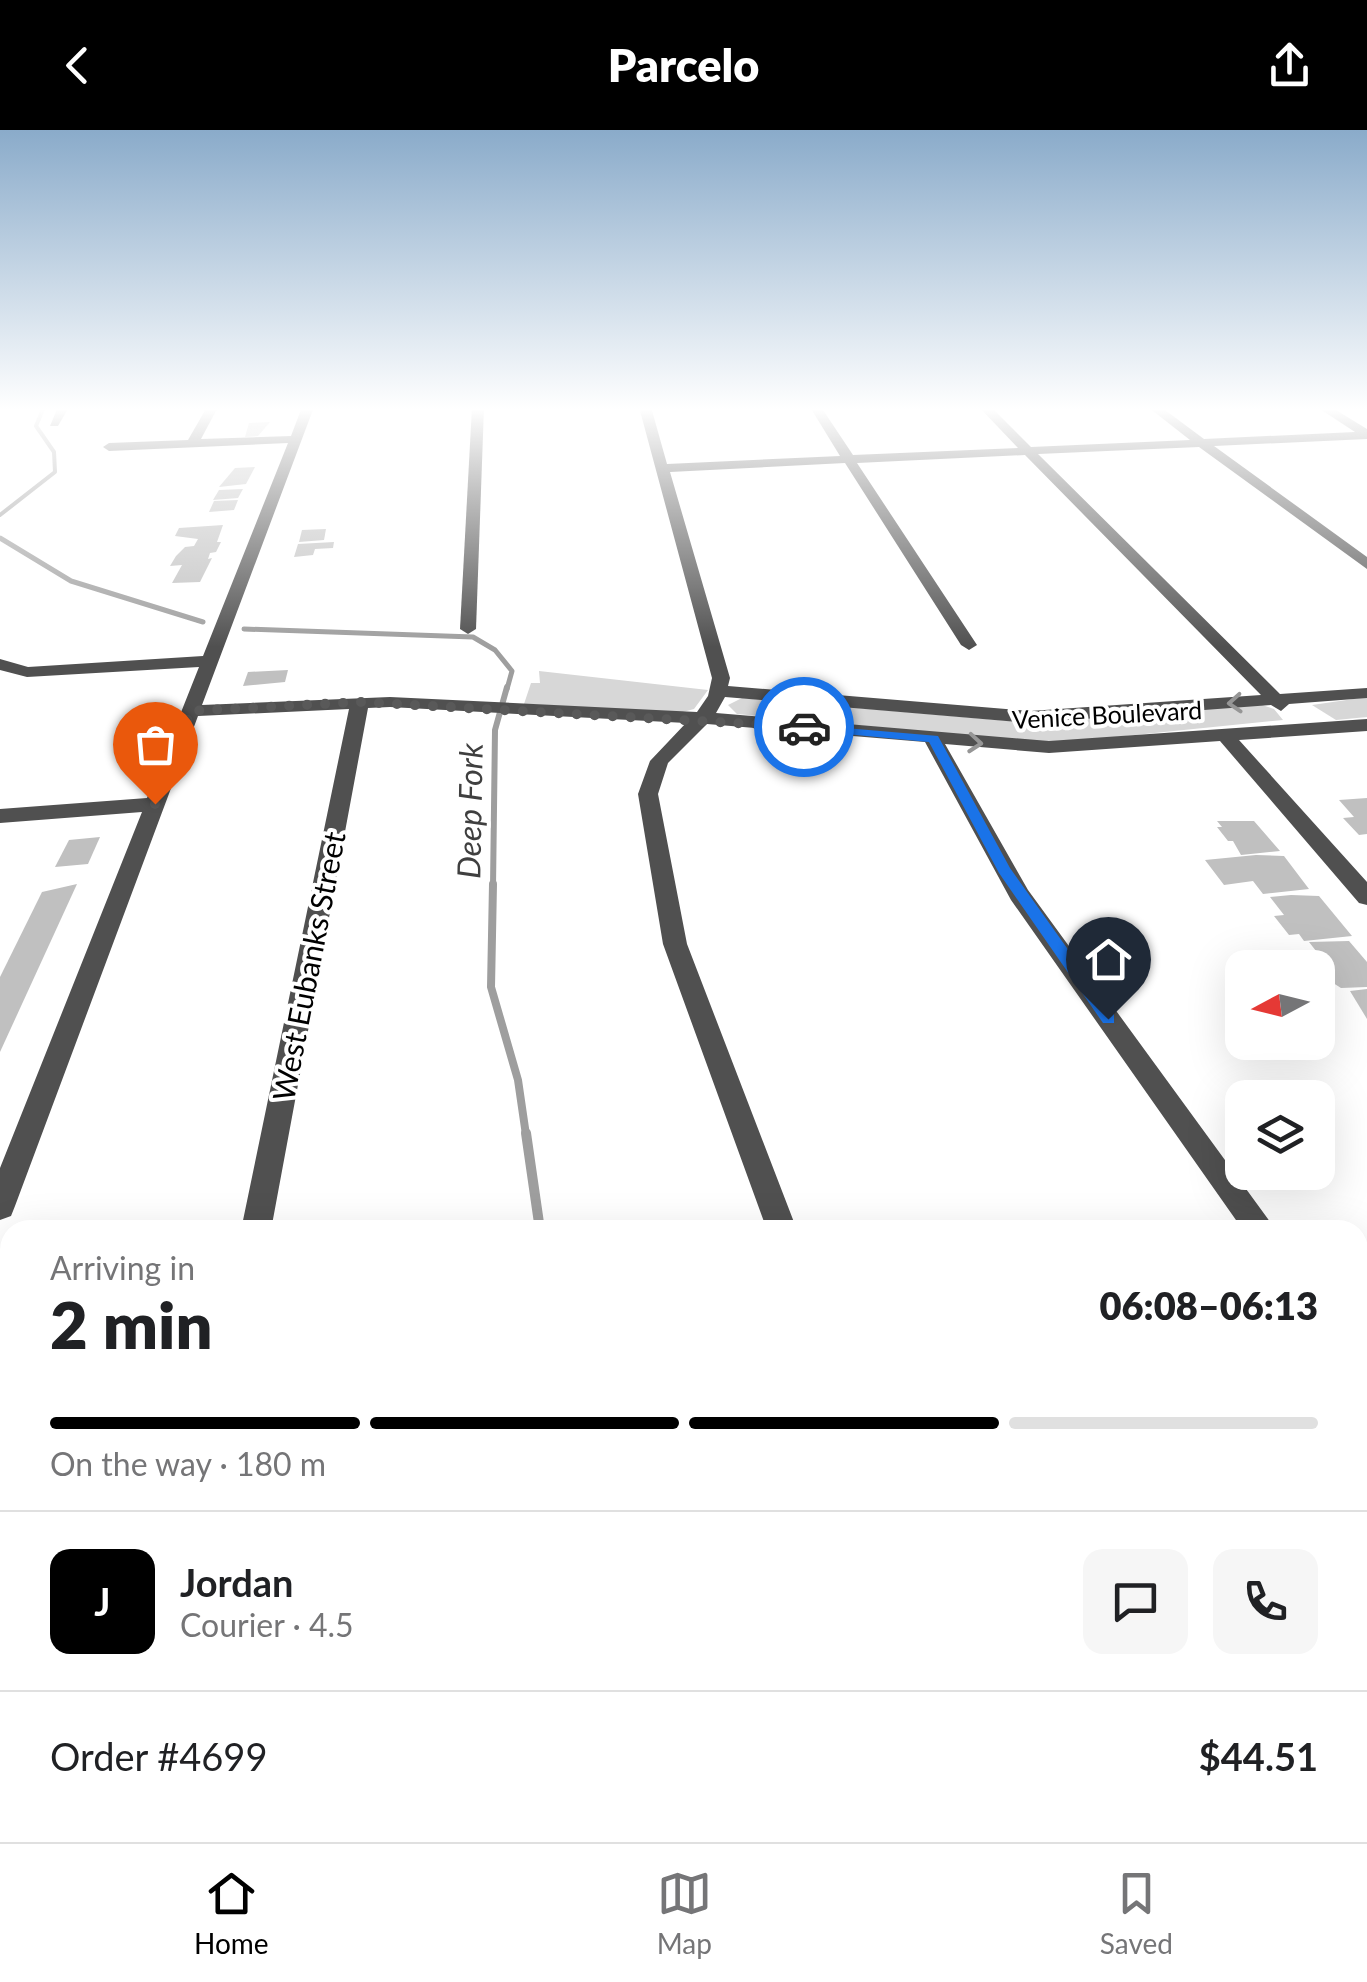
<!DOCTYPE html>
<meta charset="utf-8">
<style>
body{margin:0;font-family:Lato,sans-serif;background:#f6f6f6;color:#202124;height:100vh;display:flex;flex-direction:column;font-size:38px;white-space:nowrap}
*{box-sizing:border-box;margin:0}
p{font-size:32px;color:#757577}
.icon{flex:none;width:55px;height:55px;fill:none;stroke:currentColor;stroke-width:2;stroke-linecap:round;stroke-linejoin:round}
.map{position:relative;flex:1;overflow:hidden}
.side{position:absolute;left:0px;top:1090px;width:1368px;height:622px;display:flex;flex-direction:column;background:#fff;border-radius:30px 30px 0 0;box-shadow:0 10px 40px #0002}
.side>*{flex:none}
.needle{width:65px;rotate:263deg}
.buttons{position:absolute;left:1225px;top:820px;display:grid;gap:20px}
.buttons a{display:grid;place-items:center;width:110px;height:110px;border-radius:20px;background:#fff;box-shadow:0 10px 40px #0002;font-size:50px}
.pin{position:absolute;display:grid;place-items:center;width:85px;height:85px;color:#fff;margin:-102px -42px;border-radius:50% 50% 50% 0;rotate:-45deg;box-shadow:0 0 10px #0007}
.pin .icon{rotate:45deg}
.courier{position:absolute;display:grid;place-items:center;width:100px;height:100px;margin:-50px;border:8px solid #1a73e8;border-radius:50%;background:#fff;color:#222;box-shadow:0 2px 12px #0007}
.overview em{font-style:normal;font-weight:800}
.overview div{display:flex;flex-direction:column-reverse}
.overview{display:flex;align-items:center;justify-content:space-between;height:170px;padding:0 50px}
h1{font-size:65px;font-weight:800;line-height:75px}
.bar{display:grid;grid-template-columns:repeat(4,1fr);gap:15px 10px;align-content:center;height:120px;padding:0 50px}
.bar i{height:12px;border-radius:8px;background:#e0e0e0}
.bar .selected{background:#000}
.bar p{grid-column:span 4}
.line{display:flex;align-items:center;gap:25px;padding:0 50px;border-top:2px solid #e0e0e0}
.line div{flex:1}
.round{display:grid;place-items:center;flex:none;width:105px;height:105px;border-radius:20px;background:#f6f6f6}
header{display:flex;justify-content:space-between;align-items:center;height:130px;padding:0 50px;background:#000;color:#fff;font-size:45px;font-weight:800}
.tab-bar{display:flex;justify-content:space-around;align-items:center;height:140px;border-top:2px solid #e0e0e0;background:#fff;font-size:28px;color:#757577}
.tab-bar a{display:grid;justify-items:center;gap:5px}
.tab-bar .selected{color:#000}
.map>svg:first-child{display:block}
.green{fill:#d7d7d7}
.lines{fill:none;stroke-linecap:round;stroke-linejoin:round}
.stream-far5{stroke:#9e9e9e;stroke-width:4}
.stream-far4{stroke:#9e9e9e;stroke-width:5}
.stream-far3{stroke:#9e9e9e;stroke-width:6}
.stream-far2{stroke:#9e9e9e;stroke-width:8}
.stream-far1{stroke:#9e9e9e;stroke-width:10}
.stream{stroke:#9e9e9e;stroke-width:12}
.building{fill:#c0c0c0}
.minor{fill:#505050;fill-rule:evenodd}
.oneway{stroke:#969696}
.route{fill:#1a73e8}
.done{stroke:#595959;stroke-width:10;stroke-dasharray:0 18}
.labels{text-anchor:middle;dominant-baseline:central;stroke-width:8;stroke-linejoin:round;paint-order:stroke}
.far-street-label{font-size:25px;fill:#000;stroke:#fff}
.street-label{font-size:30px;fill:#000;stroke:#fff}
.water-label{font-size:32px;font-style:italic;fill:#3f3f3f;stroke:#fff}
</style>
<header><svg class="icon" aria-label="back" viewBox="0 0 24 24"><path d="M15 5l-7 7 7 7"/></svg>Parcelo<svg class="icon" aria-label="share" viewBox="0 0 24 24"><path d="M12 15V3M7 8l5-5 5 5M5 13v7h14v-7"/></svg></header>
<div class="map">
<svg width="1367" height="1712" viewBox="0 0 1367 1712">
<rect width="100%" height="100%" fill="#fff"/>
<g class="green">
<path d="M539,541L708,560L694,579L679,583L524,574L531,553H540Z"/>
<path d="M1367,567V587L1336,590L1312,575Z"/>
<path d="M742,568L1021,592L1262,575L1274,579L1283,590L1076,611H1022L737,584L728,575Z"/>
</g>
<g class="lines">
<path class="stream-far5" d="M0,385L55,342L54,322L36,296L44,277"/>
<g class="stream-far4">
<path d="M0,408L71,451L203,492"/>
<path d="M244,499L473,507L495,520L512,541L507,559"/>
</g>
<path class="stream-far3" d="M493,757L495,600L507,557"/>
<path class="stream-far2" d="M493,754L491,857L518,950L526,1005"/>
<path class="stream-far1" d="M526,1003L540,1100"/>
<path class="stream" d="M622,1702L624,1712"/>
</g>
<g class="building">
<path d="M270,292L258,306L245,307L249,293Z"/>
<path d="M255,337L246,354L219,357L235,338Z"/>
<path d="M243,359L238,368L213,370L219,360Z"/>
<path d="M238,370L234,380L209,382L214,371Z"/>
<path d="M223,395L217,412H221L216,422L210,423L208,429L212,428L200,452L172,453L182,435L170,436L176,426L185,417L194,416L198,409L175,406L179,398Z"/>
<path d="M326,399L324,410L299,412L302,400Z"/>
<path d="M334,412L333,418L315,419L313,425L294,427L298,414Z"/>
<path d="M288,540L285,552L243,556L248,542Z"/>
<path d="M1367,668V704L1359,705L1343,688L1354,687L1339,670Z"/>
<path d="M1217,691H1254L1280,721L1241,725L1233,711H1228L1217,697H1222Z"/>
<path d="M100,707L88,734L55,737L69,710Z"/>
<path d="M1256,725L1284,726L1309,759L1263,764L1253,751L1224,755L1205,730Z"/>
<path d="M77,754L0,922V847L42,762Z"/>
<path d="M1291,765L1319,766L1352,806L1304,811L1299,804L1289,805L1274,786L1284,785L1270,767Z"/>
<path d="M1349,811L1367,832V857L1341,858L1330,851L1319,836L1327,835L1309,812Z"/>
<path d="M1367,859V889L1350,861Z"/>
</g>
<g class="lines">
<g class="minor">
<path d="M58,277H69L58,296H50Z"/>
<path d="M207,277H218L201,309L291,306L302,277H314L202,575L390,567L697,582L708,566L712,548L639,277H651L667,334L840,326L810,277H821L853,325L1018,318L979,277H991L1031,317L1190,310L1148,277H1161L1204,309L1355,302L1317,277H1331L1367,299V309L1214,316L1367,427V439L1199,317L1038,324L1280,564L1367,558V568L1289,574L1281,581L1271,575L1030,593L725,567L716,583L1049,611L1367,589V601L1239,610L1367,752V775L1359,773L1220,611L1049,623L945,614L1028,760L1276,1100H1243L1011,770L925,612L707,594L668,633L658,664L687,814L797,1100H767L663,814L638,664L650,631L686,593L390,577L368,578L271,1100H241L349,579L198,586L15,1076L11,1086L0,1090V1038L142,682L0,693V679L147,668L199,537L27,547L0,540V529L28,537L203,526L288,313L109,321L103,317L109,313L188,310ZM1025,325L1261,565L1030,581L728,556L730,548L670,342L845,333L961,515L969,520L977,515L857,333Z"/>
<path d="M472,277H484L476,499L468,504L460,499Z"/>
<path d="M1358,1218L1367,1222V1265L1358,1261Z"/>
<path d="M10,1600V1644L0,1646V1602Z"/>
<path d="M934,1702H979L981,1712H935Z"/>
</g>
</g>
<defs><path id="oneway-chevron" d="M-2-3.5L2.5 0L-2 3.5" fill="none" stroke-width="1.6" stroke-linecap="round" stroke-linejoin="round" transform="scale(2.5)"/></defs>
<g class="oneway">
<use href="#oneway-chevron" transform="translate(1235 573) rotate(176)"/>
<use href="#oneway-chevron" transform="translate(975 613) rotate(5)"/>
</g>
<linearGradient id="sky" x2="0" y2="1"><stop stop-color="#8aabca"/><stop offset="0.54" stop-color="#fff"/><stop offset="1" stop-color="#fff" stop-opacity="0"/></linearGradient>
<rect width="1367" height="517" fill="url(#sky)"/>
<path class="route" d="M799,594L938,606L1010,738L1114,884V893H1103L999,743L929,612L804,600Z"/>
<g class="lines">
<path class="done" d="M155,674L191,581L360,572L804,597"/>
</g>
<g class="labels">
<g class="far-street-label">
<text transform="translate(1107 584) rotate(-3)">Venice Boulevard</text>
</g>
<g class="street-label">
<text transform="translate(308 836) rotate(-79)">West Eubanks Street</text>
</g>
<g class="water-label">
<text transform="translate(469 681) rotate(-89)">Deep Fork</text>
</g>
</g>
</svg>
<div class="buttons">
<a><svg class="needle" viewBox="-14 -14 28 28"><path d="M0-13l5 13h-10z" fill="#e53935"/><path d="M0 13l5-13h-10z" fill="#757577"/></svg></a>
<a><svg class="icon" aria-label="layers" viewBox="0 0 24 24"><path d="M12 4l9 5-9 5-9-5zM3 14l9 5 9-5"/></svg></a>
</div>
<div class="pin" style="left:155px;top:674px;background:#ea580c"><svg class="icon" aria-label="bag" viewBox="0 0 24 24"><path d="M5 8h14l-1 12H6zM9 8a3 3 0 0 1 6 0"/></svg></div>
<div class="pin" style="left:1108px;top:889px;background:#1f2937"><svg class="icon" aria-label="home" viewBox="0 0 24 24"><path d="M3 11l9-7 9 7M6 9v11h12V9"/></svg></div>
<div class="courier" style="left:804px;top:597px"><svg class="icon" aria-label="car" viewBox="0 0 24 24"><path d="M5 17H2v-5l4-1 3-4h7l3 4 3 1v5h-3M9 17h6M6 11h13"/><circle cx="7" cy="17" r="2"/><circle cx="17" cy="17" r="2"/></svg></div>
<section class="side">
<div class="overview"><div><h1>2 min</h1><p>Arriving in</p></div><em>06:08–06:13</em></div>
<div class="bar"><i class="selected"></i><i class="selected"></i><i class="selected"></i><i></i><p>On the way · 180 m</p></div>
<div class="line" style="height:180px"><b class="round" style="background:#000;color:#fff">J</b><div><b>Jordan</b><p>Courier · 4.5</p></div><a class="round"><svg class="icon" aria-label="chat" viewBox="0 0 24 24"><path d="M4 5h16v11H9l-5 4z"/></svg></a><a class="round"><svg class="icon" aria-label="phone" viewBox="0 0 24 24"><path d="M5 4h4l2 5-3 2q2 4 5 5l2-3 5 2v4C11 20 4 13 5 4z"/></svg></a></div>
<div class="line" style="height:130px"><div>Order #4699</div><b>$44.51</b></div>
</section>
</div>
<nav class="tab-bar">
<a class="selected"><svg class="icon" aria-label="home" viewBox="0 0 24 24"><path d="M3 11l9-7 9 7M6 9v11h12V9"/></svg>Home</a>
<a><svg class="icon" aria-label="map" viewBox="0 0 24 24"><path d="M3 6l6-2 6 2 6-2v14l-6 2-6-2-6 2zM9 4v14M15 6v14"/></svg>Map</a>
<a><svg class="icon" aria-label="saved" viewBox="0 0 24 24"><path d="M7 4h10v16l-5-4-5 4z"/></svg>Saved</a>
</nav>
